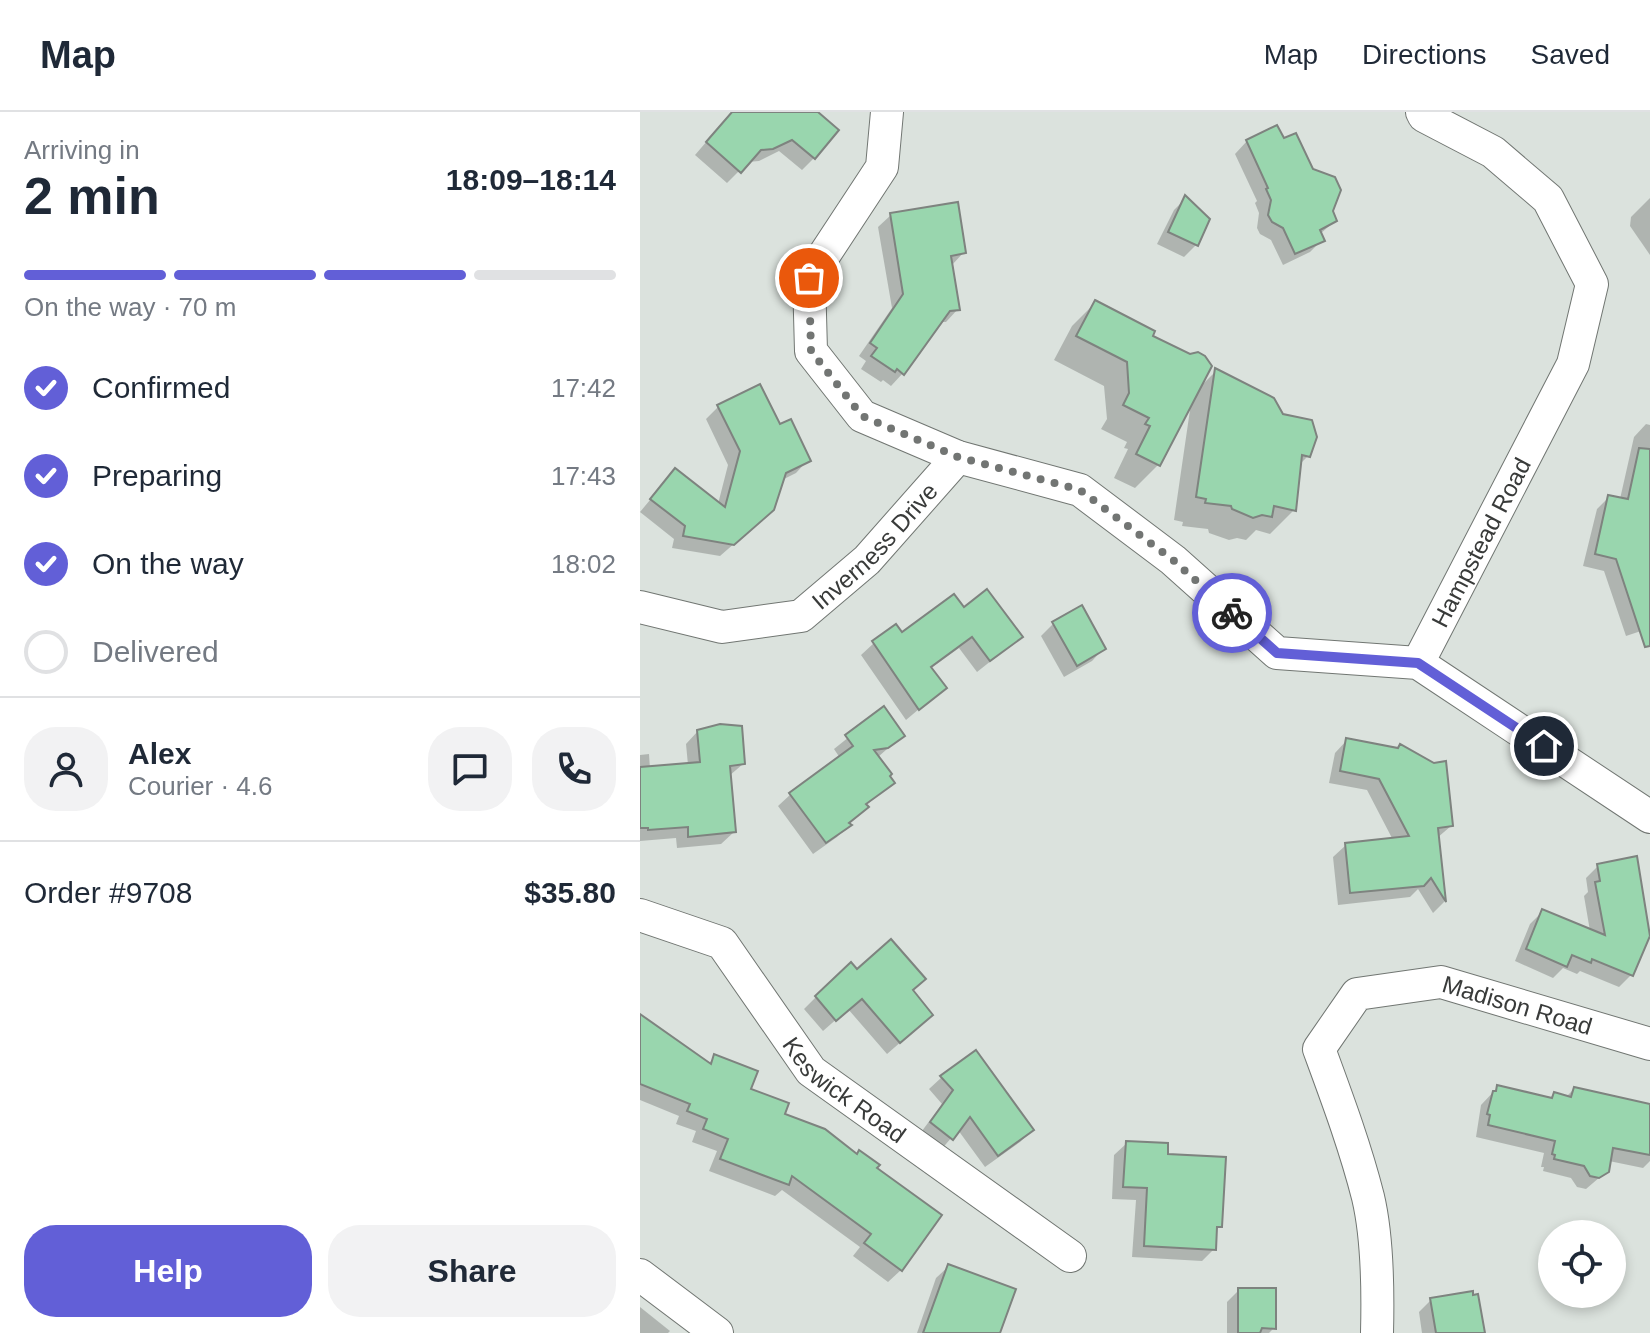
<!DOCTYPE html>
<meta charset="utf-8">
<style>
body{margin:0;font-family:Arial,sans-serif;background:#f2f2f3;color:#1f2937;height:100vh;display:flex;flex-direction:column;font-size:30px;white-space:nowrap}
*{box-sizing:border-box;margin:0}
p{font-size:26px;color:#747a83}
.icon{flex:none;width:44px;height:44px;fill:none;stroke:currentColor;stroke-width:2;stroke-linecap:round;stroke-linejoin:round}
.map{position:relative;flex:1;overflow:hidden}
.drawer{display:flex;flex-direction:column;background:#fff;width:640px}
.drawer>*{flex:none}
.controls{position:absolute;left:898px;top:1108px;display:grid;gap:16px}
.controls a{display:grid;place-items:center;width:88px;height:88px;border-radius:50%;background:#fff;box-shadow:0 4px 12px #0003;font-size:40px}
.pin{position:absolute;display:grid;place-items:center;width:68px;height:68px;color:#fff;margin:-34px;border:4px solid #fff;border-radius:50%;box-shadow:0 2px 8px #0007}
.courier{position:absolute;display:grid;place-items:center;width:80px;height:80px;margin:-40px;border:6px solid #625fd7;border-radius:50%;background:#fff;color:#222;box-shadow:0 2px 10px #0007}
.summary em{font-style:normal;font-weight:700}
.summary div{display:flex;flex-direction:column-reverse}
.summary{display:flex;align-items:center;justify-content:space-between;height:136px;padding:0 24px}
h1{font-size:52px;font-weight:700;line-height:60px}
.bar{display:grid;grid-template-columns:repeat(4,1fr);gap:12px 8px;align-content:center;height:96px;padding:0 24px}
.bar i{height:10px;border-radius:6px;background:#e0e1e3}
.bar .selected{background:#625fd7}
.bar p{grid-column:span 4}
.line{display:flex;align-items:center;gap:20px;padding:0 24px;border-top:2px solid #e0e1e3}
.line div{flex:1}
.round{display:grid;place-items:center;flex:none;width:84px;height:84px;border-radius:32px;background:#f2f2f3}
ol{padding:0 24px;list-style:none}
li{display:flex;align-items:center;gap:24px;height:88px}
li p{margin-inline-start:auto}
li .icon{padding:8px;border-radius:50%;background:#625fd7;color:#fff;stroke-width:4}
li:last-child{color:#747a83}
li i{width:44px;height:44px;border:4px solid #e0e1e3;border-radius:50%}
.primary-button{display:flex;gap:16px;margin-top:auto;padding:16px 24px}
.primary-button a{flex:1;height:92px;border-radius:32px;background:#625fd7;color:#fff;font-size:32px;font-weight:700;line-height:92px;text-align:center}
.primary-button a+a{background:#f2f2f3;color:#1f2937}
header{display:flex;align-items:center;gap:48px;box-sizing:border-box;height:112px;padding:0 40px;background:#fff;border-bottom:2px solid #e0e1e3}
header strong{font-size:38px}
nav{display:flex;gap:44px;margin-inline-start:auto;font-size:28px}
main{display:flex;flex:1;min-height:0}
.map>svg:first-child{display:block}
.shadow{fill:#0003}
.building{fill:#99d6ae;stroke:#7e837f;stroke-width:2}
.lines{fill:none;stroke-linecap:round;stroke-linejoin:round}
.minor-casing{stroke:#717672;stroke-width:34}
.minor{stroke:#fff;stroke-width:32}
.done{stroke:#727573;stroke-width:8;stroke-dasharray:0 14.4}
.route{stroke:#625fd7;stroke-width:10}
.labels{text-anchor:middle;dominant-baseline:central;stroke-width:7;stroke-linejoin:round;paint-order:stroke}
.street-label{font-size:24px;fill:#393b3a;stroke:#fff}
</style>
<header>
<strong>Map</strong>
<nav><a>Map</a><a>Directions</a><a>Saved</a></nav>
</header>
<main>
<section class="drawer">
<div class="summary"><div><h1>2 min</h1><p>Arriving in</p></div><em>18:09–18:14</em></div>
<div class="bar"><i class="selected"></i><i class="selected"></i><i class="selected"></i><i></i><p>On the way · 70 m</p></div>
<ol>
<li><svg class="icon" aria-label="check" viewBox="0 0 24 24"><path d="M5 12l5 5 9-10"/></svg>Confirmed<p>17:42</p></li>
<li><svg class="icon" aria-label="check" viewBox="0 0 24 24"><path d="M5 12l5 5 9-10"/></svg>Preparing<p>17:43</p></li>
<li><svg class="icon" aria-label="check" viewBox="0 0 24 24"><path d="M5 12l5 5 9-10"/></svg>On the way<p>18:02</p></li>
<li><i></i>Delivered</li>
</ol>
<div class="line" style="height:144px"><a class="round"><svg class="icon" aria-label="person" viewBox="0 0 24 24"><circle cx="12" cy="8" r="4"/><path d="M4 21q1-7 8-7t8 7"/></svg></a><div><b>Alex</b><p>Courier · 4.6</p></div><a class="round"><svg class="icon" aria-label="chat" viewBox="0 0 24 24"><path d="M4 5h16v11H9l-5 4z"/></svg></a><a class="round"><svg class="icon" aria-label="phone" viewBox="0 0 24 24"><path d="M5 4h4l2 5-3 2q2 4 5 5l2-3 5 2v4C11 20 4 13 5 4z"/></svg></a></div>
<div class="line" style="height:104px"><div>Order #9708</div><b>$35.80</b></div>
<div class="primary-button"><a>Help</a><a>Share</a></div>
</section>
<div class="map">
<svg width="1010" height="1221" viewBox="0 0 1010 1221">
<rect width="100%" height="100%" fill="#dbe2dd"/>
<g class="shadow">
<path d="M92,0H174V46L162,58L139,39L119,49L108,50L87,71L55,43Z"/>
<path d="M607,29L690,99L695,109L680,122L682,128L670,140L643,153L631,128L620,122L617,116L619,101L615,91L617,89L595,42Z"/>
<path d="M546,86L556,133L544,145L517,132L534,98Z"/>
<path d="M1010,86V143L990,114L991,105Z"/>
<path d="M251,103L324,140L312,153L318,197L306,210H300L263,261L251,274L243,268L241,270L221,257L226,249L219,244L252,196L238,115Z"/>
<path d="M455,191L510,224L560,275L576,259L668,344L659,353L654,398L630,422L616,418L606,428L597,426L589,428L569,421L568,417L542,414L543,410L534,408L551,291L518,353L495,376L474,366L488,337L484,336L487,330L461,317L467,307L464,274L414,248L432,214Z"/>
<path d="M78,295L139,315L168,348L156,361L142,368L119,410L80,444L32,436L34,427L0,400L35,358L78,392L88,353L66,307Z"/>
<path d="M1006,312L1010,313V516L986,524L964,459L943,454L957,397L969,385L980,387L994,325Z"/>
<path d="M413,512L464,536L452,549L424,565L401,524Z"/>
<path d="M262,522L381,525L337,560L319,536L290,557L304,576L266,608L221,543L234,531Z"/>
<path d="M244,597L263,623L238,645L252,671L225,694L197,725L173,742L138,694L151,682L200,646L194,637Z"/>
<path d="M58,619L103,652L89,664L94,720L81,732L37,736L36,726L0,729V643L9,642L10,657L48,653L46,632Z"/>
<path d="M707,628L793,653L811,714L797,726L804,790L793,801L778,777L770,785L698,793L693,745L706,733L753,728L727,678L689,671L695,641Z"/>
<path d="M958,754L991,863L979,875L940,859L937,862L923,856L913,866L875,849L890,812L902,800L950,819L944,784L948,780L946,766Z"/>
<path d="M271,879L278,915L247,942L208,897L183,919L164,897L176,885Z"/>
<path d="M0,909L68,952L75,945L108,978L143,1003L234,1057L261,1158L248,1170L213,1144L220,1135L142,1078L135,1084L69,1059L77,1039L52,1030L56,1019L36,1012L39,1004L0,988Z"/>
<path d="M302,965L392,1018L380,1030L345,1055L318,1018L300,1039L279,1023L302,992L289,977Z"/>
<path d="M858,975L910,987L914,983L926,985L934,977L1010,993V1049L1003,1056L969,1049L967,1059L946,1077L937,1075L931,1066L903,1059L904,1055H901L904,1041L836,1025L841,993Z"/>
<path d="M487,1031L525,1044L580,1114L575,1119L574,1137L562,1149L492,1145L496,1088L472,1087L474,1043Z"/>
<path d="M309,1154L358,1221H277L296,1166Z"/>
<path d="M599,1178L634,1216L629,1221H587V1190Z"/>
<path d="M791,1188L843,1221H782L779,1200Z"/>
<path d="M0,1195L30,1219L28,1221H0Z"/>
</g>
<g class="building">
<path d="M92,0H178L199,18L175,47L152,28L133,37L121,38L101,61L66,30Z"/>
<path d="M637,13L644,26L656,21L673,57L695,65L701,78L693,99L697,109L680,118L685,129L655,142L643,116L632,110L628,103L631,88L626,77L628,76L606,28Z"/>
<path d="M545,83L570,107L558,134L528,120Z"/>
<path d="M318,90L326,141L311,144L320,198L310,199L264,263L257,257L255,260L231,244L237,236L230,231L263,182L250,101Z"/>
<path d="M455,188L515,219L513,224L550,242L558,240L565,244L572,254L520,354L496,342L510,314L505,312L509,306L483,293L489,281L487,250L436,224Z"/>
<path d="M575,256L634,286L643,302L672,308L677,325L670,345L662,343L656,399L634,394L632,405L622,403L613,406L592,397L591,394L565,391L566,387L556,385Z"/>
<path d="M120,272L140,312L151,307L171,349L146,361L134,398L94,433L43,424L45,414L10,387L35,356L85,395L100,339L77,293Z"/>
<path d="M999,336L1010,337V534L1005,535L976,447L955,442L968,383L988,387Z"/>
<path d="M347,477L383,525L350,549L332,525L291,555L307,576L279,598L232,529L256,512L262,520L314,482L324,495Z"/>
<path d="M442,493L466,537L437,554L412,510Z"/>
<path d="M244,594L265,624L248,636L234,638L252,662L250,664L255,671L226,692L229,695L209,711L212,713L186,731L149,681L213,634L205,623Z"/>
<path d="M80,612L102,614L105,652L90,654L96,720L48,725V715L8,718V716H0V655L60,650L57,618Z"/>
<path d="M706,626L758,636L760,632L794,651L806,649L813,714L798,716L806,790L791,766L784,774L710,781L705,731L769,724L739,667L700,659Z"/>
<path d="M997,744L1010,824L993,864L952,847L951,851L932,843L927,855L886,837L902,797L965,823L955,770L960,769L957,752Z"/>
<path d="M251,827L286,867L273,878L293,903L260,931L222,887L196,909L175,884L211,850L217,857Z"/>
<path d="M0,902L71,952L74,942L118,959L111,977L149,991L145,1002L185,1017L217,1042L219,1038L240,1053L237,1056L302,1103L262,1159L224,1131L231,1122L152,1064L149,1073L80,1047L88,1027L63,1017L67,1007L47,999L50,992L0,972Z"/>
<path d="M336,938L394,1018L358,1044L330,1005L313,1028L290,1010L313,978L300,964Z"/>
<path d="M857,973L912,986L914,980L931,985L934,975L1010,992V1043L973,1036L969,1060L959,1066L950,1064L944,1054L914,1047L915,1043L912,1042L915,1029L848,1013L850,1003L847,1002L853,979H856Z"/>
<path d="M486,1029L528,1031V1042L586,1045L582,1115H577L576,1138L504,1134L507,1076L483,1075Z"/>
<path d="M308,1152L376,1177L360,1221H283Z"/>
<path d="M598,1176H636V1217L622,1216L620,1221H598Z"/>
<path d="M833,1179V1183L838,1182L845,1221H796L790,1186Z"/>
</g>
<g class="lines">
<defs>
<g id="minor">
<path d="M247,0L242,55L169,166L171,239L222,304L318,345L440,378L533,448L637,541L778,551L1010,705"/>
<path id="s1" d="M0,495L82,515L161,504L227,448L318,345"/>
<path id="s2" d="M778,551L933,252L952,172L908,87L853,40L784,4L782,0"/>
<path id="s3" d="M0,803L82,831L171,959L430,1144"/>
<path d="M0,1163L77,1221"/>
<path id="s4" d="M737,1221C738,1182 737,1123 728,1085C715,1034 697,986 679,937L717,882L801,870L1010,932"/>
</g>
</defs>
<use href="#minor" class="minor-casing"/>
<use href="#minor" class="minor"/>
</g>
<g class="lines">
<path class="done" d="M169,166L171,239L222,304L318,345L440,378L533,448L592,501"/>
<path class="route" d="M592,501L637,541L778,551L904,634"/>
</g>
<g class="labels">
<g class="street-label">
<text stroke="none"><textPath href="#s2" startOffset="136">Hampstead Road</textPath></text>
<text stroke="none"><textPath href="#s1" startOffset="266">Inverness Drive</textPath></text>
<text stroke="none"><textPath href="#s4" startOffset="524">Madison Road</textPath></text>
<text stroke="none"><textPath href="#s3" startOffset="280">Keswick Road</textPath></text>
</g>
</g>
</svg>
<div class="controls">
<a><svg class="icon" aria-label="locate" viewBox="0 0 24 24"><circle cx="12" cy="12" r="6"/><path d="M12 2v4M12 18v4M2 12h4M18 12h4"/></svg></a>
</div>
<div class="pin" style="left:169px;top:166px;background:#ea580c"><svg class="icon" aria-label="bag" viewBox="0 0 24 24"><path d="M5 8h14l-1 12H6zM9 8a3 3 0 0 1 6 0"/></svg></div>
<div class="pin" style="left:904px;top:634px;background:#1f2937"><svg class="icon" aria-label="home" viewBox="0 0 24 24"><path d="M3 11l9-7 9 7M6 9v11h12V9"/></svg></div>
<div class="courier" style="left:592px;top:501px"><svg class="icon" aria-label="bike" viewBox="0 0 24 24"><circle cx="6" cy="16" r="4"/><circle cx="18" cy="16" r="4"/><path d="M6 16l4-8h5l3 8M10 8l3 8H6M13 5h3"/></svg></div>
</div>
</main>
